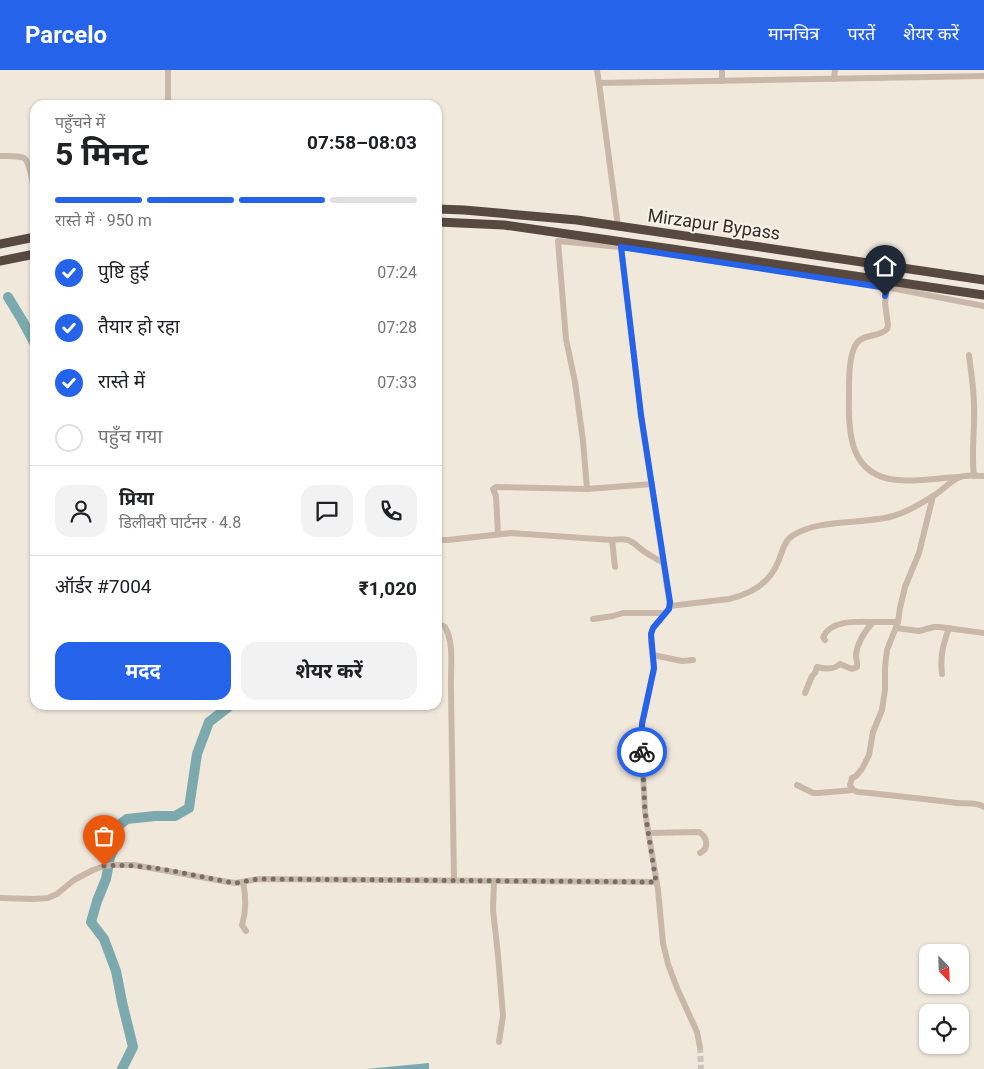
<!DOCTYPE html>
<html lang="hi">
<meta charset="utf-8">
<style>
body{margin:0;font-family:Roboto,"Noto Sans Devanagari",sans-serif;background:#f2f2f2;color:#202124;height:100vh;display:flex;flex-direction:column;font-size:19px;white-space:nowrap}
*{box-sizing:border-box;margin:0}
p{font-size:16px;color:#757577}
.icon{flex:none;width:28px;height:28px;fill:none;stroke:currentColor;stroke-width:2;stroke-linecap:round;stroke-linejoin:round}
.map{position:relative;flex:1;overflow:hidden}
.drawer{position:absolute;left:30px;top:30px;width:412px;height:610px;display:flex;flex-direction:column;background:#fff;border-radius:15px;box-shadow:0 1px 4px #0004}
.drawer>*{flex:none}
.needle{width:32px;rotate:157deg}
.tools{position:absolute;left:919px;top:874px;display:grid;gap:10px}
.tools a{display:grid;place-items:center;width:50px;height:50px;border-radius:10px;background:#fff;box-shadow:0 1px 4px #0004;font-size:25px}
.pin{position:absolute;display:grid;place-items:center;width:42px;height:42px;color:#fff;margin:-51px -21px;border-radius:50% 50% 50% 0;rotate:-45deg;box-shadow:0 0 5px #0007}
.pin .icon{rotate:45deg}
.courier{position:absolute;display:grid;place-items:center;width:50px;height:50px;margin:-25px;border:4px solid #2563eb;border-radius:50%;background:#fff;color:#222;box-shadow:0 1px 6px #0007}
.headline em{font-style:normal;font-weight:700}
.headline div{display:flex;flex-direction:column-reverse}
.headline{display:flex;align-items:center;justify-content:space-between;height:85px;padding:0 25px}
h1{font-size:32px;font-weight:700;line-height:38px}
.bar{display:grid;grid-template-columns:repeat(4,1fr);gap:8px 5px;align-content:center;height:60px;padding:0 25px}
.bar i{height:6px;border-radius:4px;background:#e0e0e0}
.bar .on{background:#2563eb}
.bar p{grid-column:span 4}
.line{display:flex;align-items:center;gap:12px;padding:0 25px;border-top:1px solid #e0e0e0}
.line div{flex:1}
.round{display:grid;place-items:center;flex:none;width:52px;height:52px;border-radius:15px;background:#f2f2f2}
ol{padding:0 25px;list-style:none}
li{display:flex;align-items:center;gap:15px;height:55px}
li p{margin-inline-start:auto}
li .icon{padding:5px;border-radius:50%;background:#2563eb;color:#fff;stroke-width:4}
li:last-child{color:#757577}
li i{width:28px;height:28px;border:2px solid #e0e0e0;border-radius:50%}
.cta{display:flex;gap:10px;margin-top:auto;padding:10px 25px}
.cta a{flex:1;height:58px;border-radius:15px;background:#2563eb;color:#fff;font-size:20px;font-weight:700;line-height:58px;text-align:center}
.cta a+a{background:#f2f2f2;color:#202124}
header{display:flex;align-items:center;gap:30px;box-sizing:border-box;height:70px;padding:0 25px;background:#2563eb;color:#fff}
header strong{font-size:24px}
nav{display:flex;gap:28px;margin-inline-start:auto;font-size:18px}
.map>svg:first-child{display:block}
.water{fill:#7ca9ad}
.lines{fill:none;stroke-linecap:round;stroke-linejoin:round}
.river{stroke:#7ca9ad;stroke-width:10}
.minor-tunnel{stroke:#ccc3b8;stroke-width:6;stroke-dasharray:6 3;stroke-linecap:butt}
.minor{stroke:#c9b8a9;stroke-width:6}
.highway{stroke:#574840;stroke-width:9}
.done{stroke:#776e67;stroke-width:5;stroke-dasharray:0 9}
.route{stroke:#2563eb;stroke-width:6}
.labels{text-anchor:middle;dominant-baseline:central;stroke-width:4;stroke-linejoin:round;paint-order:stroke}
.street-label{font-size:18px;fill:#362d28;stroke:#f9f2e9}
</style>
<header>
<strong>Parcelo</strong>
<nav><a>मानचित्र</a><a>परतें</a><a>शेयर करें</a></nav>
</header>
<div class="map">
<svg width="984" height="999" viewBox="0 0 984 999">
<rect width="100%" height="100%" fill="#f1e8dc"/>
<path class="water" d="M429,993V999H366Z"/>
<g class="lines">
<g class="river">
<path d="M8,227L22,250L35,274"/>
<path d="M122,999L133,977L122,932L116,901L104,869L91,852L97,831L106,809L110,787L115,776L110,762L127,749L155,746H175L189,738L197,684L209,652L231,635"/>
</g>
<path class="minor-tunnel" d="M700,977L701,999"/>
<g class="minor">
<path d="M168,0V35"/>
<path d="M597,0L599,13L618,156"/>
<path d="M722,0V11"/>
<path d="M834,9L835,0"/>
<path d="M599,13L984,6"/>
<path d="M0,86C7,86 17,85 24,88C31,93 33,117 35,126"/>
<path d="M621,177L641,345L670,536L667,541L653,558L651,564V572L654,599L642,654L641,663L645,742L658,820L663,873L668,894L677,918L697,962L700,977"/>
<path d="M887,218L885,233L888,255L887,259C879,268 864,263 857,273C848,284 849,314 849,329C848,365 851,406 897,410C917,412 938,408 958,407"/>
<path d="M969,285C971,302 974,319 974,336C975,359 971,383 974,406"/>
<path d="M587,419L583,371L575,312L566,269L558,171L621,177L891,218L984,236"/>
<path d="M933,426L919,483L905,517L900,538L898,552L887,580L885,597V620L882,640L873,662L869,685L862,699L856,706L852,708L850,715L853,720L858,722C891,725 924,729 957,733C966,734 976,732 984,737"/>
<path d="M498,464L496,426L493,419L496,417L587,419L652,414"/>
<path d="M438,470H448L511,463L612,470C631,467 631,472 645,482C651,486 657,489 663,493"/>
<path d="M612,470L615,497"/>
<path d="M670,536L729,529C750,524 770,513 778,492C782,483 784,471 792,466C819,448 862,455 893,446C905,443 922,433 933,426C942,421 949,412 958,408C965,404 976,406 984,406"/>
<path d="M593,549L613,546L623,543H665"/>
<path d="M438,553L445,557C455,574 450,601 451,621C452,684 453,747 454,810"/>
<path d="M896,558L919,561L934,557H939L984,563"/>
<path d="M825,570L823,567C832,549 858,552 874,552C882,552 890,552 898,552"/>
<path d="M653,585L682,591L693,590"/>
<path d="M942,604C940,585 943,575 949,558"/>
<path d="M805,623L812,606L815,603L817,597C825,599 834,600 840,594L852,599L857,597C858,593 856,590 856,585C857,573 865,561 873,552"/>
<path d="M797,715L813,723H819L853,720"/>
<path d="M649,763L699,762C707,767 710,778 700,783"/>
<path d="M494,811L493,840L498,885L503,946L499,972"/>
<path d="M243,812C246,826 246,842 242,855L246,861"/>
<path d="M0,828L34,829L48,828L57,824L74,810L93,800L104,796L112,795H133L151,798L228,812L236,813L258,809L656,812"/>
</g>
<g class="highway">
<path d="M438,139L464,140L577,150L984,210"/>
<path d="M438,152L504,155L672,179L984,225"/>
<path d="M0,174L35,167"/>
<path d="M0,191L35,184"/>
</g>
</g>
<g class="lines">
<path class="done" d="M104,796C146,793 187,804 228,812L236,813L258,809L656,812L645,742L642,682"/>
<path class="route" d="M642,682V654L654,598L651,564L653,558L669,539L670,532L641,345L621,177L887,218L885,226"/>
</g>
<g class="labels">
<g class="street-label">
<text transform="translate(714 154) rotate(8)">Mirzapur Bypass</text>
</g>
</g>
</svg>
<div class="tools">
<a><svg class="needle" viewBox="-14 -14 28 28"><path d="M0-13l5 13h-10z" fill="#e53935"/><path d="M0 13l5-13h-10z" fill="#757577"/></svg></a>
<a><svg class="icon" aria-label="locate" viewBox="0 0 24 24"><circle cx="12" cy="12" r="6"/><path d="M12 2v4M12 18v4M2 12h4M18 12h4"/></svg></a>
</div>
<div class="pin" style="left:104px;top:796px;background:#ea580c"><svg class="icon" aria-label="bag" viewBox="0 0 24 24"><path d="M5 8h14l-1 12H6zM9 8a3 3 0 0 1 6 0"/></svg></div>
<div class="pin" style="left:885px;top:226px;background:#1f2937"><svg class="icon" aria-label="home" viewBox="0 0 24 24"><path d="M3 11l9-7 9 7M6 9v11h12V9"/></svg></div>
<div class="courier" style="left:642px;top:682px"><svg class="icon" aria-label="bike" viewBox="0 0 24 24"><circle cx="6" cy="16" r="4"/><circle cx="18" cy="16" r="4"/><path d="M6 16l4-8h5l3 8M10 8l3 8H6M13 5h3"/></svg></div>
<section class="drawer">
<div class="headline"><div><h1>5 मिनट</h1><p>पहुँचने में</p></div><em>07:58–08:03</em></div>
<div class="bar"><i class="on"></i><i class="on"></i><i class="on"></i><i></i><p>रास्ते में · 950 m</p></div>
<ol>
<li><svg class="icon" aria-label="check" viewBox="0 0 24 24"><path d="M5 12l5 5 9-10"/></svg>पुष्टि हुई<p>07:24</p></li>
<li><svg class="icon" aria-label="check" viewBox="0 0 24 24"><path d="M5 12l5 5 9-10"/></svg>तैयार हो रहा<p>07:28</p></li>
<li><svg class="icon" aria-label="check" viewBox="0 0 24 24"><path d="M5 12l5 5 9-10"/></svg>रास्ते में<p>07:33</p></li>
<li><i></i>पहुँच गया</li>
</ol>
<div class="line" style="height:90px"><a class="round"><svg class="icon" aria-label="person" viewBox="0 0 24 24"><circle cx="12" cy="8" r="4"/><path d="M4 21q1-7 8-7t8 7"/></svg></a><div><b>प्रिया</b><p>डिलीवरी पार्टनर · 4.8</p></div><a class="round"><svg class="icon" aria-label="chat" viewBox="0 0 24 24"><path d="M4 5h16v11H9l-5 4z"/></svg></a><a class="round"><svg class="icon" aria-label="phone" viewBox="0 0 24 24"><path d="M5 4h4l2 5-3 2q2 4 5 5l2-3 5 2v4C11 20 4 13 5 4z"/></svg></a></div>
<div class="line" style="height:65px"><div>ऑर्डर #7004</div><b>₹1,020</b></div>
<div class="cta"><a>मदद</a><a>शेयर करें</a></div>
</section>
</div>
